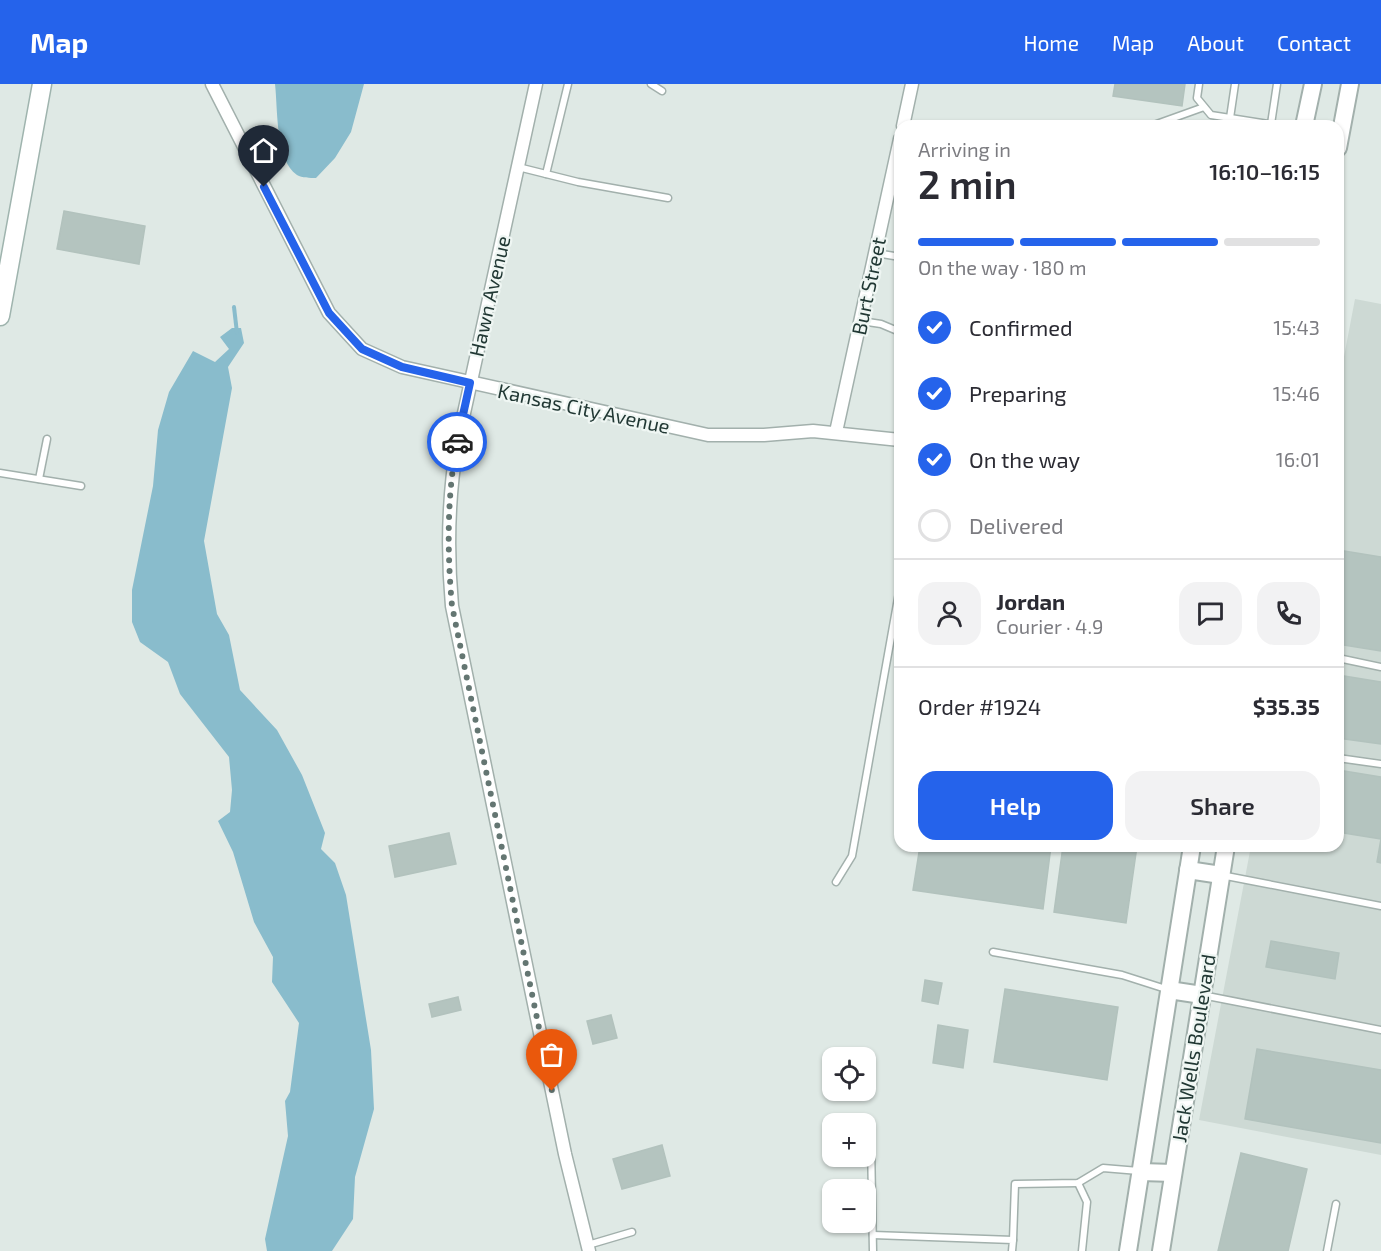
<!DOCTYPE html>
<meta charset="utf-8">
<style>
body{margin:0;font-family:"Exo 2",sans-serif;background:#f2f2f3;color:#2b2b33;height:100vh;display:flex;flex-direction:column;font-size:22px;white-space:nowrap}
*{box-sizing:border-box;margin:0}
p{font-size:20px;color:#7c7c81}
.icon{flex:none;width:33px;height:33px;fill:none;stroke:currentColor;stroke-width:2;stroke-linecap:round;stroke-linejoin:round}
.map{position:relative;flex:1;overflow:hidden}
.panel{position:absolute;left:894px;top:36px;width:450px;height:732px;display:flex;flex-direction:column;background:#fff;border-radius:18px;box-shadow:0 2px 4px #0004}
.panel>*{flex:none}
.tools{position:absolute;left:822px;top:963px;display:grid;gap:12px}
.tools a{display:grid;place-items:center;width:54px;height:54px;border-radius:12px;background:#fff;box-shadow:0 2px 4px #0004;font-size:30px}
.pin{position:absolute;display:grid;place-items:center;width:51px;height:51px;color:#fff;margin:-62px -26px;border-radius:50% 50% 50% 0;rotate:-45deg;box-shadow:0 0 6px #0007}
.pin .icon{rotate:45deg}
.courier{position:absolute;display:grid;place-items:center;width:60px;height:60px;margin:-30px;border:4px solid #2563eb;border-radius:50%;background:#fff;color:#222;box-shadow:0 2px 8px #0007}
.head em{font-style:normal;font-weight:600}
.head div{display:flex;flex-direction:column-reverse}
.head{display:flex;align-items:center;justify-content:space-between;height:102px;padding:0 24px}
h1{font-size:39px;font-weight:600;line-height:45px}
.bar{display:grid;grid-template-columns:repeat(4,1fr);gap:9px 6px;align-content:center;height:72px;padding:0 24px}
.bar i{height:8px;border-radius:4px;background:#e1e1e2}
.bar .on{background:#2563eb}
.bar p{grid-column:span 4}
.line{display:flex;align-items:center;gap:15px;padding:0 24px;border-top:2px solid #e1e1e2}
.line div{flex:1}
.round{display:grid;place-items:center;flex:none;width:63px;height:63px;border-radius:18px;background:#f2f2f3}
ol{padding:0 24px;list-style:none}
li{display:flex;align-items:center;gap:18px;height:66px}
li p{margin-inline-start:auto}
li .icon{padding:6px;border-radius:50%;background:#2563eb;color:#fff;stroke-width:4}
li:last-child{color:#7c7c81}
li i{width:33px;height:33px;border:3px solid #e1e1e2;border-radius:50%}
.cta{display:flex;gap:12px;margin-top:auto;padding:12px 24px}
.cta a{flex:1;height:69px;border-radius:18px;background:#2563eb;color:#fff;font-size:24px;font-weight:600;line-height:69px;text-align:center}
.cta a+a{background:#f2f2f3;color:#2b2b33}
header{display:flex;align-items:center;gap:36px;box-sizing:border-box;height:84px;padding:0 30px;background:#2563eb;color:#fff}
header strong{font-size:28px}
nav{display:flex;gap:33px;margin-inline-start:auto;font-size:21px}
.map>svg:first-child{display:block}
.built{fill:#cdd9d4}
.water{fill:#89bccc}
.lines{fill:none;stroke-linecap:round;stroke-linejoin:round}
.stream{stroke:#89bccc;stroke-width:4}
.building{fill:#b4c4bf;stroke:#b2c2bd;stroke-width:1.5}
.service-casing{stroke:#a2b0ac;stroke-width:9}
.minor-casing{stroke:#a2b0ac;stroke-width:15}
.tertiary-casing{stroke:#a2b0ac;stroke-width:20}
.secondary-casing{stroke:#9fb4ae;stroke-width:21}
.service{stroke:#fff;stroke-width:6}
.minor{stroke:#fff;stroke-width:12}
.tertiary{stroke:#fff;stroke-width:16}
.secondary{stroke:#fff;stroke-width:18}
.done{stroke:#647672;stroke-width:6;stroke-dasharray:0 10.8}
.route{stroke:#2563eb;stroke-width:8}
.labels{text-anchor:middle;dominant-baseline:central;stroke-width:4.5;stroke-linejoin:round;paint-order:stroke}
.street-label{font-size:20px;fill:#213834;stroke:#eff6f3}
</style>
<header>
<strong>Map</strong>
<nav><a>Home</a><a>Map</a><a>About</a><a>Contact</a></nav>
</header>
<div class="map">
<svg width="1381" height="1167" viewBox="0 0 1381 1167">
<rect width="100%" height="100%" fill="#dfe9e5"/>
<path class="built" d="M1355,215L1381,220V1071L1199,1036L1251,762H1338V304Z"/>
<g class="water">
<path d="M275,0H364L351,48L335,74L316,94C310,94 302,94 297,91C275,76 278,25 275,0Z"/>
<path d="M232,244H241L244,259L228,283L232,304L204,457L217,530L229,551L240,606L277,646L302,691L325,749L321,765L335,779L346,811L371,966L374,1025L355,1093L353,1135L332,1167H267L265,1155L288,1052L285,1017L290,1008L299,939L272,898L273,873L254,838L233,768L218,737L230,728L232,706L229,673L180,610L168,578L140,558L132,538V506L153,402L158,346L169,308L193,267L215,278L229,265L220,253Z"/>
</g>
<g class="lines">
<path class="stream" d="M234,223L237,249"/>
</g>
<g class="building">
<path d="M1115,0H1185L1182,22L1113,12Z"/>
<path d="M64,127L145,142L139,180L57,165Z"/>
<path d="M1338,466L1381,473V567L1338,560Z"/>
<path d="M1338,591L1381,598V660L1338,654Z"/>
<path d="M1338,686L1381,693V779L1377,778L1381,755L1338,748Z"/>
<path d="M449,749L456,780L395,793L389,762Z"/>
<path d="M920,762H1051L1043,825L913,806Z"/>
<path d="M1063,762H1137L1126,839L1054,828Z"/>
<path d="M1271,857L1339,869L1335,895L1266,883Z"/>
<path d="M925,896L942,899L938,920L922,917Z"/>
<path d="M1005,905L1118,923L1107,996L994,978Z"/>
<path d="M458,913L461,926L432,933L429,920Z"/>
<path d="M611,931L617,954L593,960L587,937Z"/>
<path d="M938,941L968,946L963,984L933,979Z"/>
<path d="M1257,965L1381,986V1059L1245,1035Z"/>
<path d="M662,1061L670,1092L622,1105L613,1075Z"/>
<path d="M1241,1069L1307,1085L1288,1167H1218Z"/>
</g>
<g class="lines">
<defs>
<g id="service">
<path d="M651,0L662,7"/>
<path d="M1199,0L1197,14L1211,31L1281,42"/>
<path d="M1230,34L1235,0"/>
<path d="M1271,40L1277,0"/>
<path d="M1151,42L1204,23"/>
<path d="M518,83L578,98L668,114"/>
<path d="M546,90L568,0"/>
<path d="M891,98L900,100"/>
<path d="M876,169L900,173"/>
<path d="M861,237L881,240L900,248"/>
<path d="M0,389L81,402"/>
<path d="M39,395L47,355"/>
<path d="M1338,574L1381,583"/>
<path d="M1338,674L1381,680"/>
<path d="M1221,791L1381,822"/>
<path d="M836,798L852,772L900,503"/>
<path d="M993,868L1122,891L1169,906"/>
<path d="M1202,911L1381,946"/>
<path d="M871,1059L873,1167"/>
<path d="M1078,1099L1087,1118L1082,1167"/>
<path d="M873,1151L1013,1156L1012,1167"/>
<path d="M1013,1156L1015,1100L1078,1099L1103,1084L1139,1087"/>
<path d="M588,1161L632,1148"/>
<path d="M1327,1167L1336,1120"/>
</g>
<g id="minor">
<path d="M212,0L329,229L362,265L402,283L708,351H764L813,347L900,356"/>
<path d="M536,0L457,361C448,415 447,467 452,522L565,1070L589,1167"/>
<path d="M903,42L912,0"/>
<path d="M836,348L900,55"/>
</g>
<g id="tertiary">
<path d="M1304,42L1313,0"/>
<path d="M1338,64L1350,0"/>
<path d="M1188,786L1221,791"/>
<path d="M1169,906L1202,911"/>
<path d="M1141,1088L1173,1089"/>
<path d="M1128,1167L1192,762"/>
<path d="M1161,1167L1226,762"/>
</g>
<path id="secondary" d="M0,232L42,0"/>
</defs>
<use href="#service" class="service-casing"/>
<use href="#minor" class="minor-casing"/>
<use href="#tertiary" class="tertiary-casing"/>
<use href="#secondary" class="secondary-casing"/>
<use href="#service" class="service"/>
<use href="#minor" class="minor"/>
<use href="#tertiary" class="tertiary"/>
<use href="#secondary" class="secondary"/>
</g>
<g class="lines">
<path class="done" d="M457,358C447,412 447,467 452,522L552,1007"/>
<path class="route" d="M264,103L329,229L362,265L402,283L470,299L457,358"/>
</g>
<g class="labels">
<g class="street-label">
<text transform="translate(868 202) rotate(-78)">Burt Street</text>
<text transform="translate(489 212) rotate(-77)">Hawn Avenue</text>
<text transform="translate(584 324) rotate(12)">Kansas City Avenue</text>
<text transform="translate(1193 964) rotate(-81)">Jack Wells Boulevard</text>
</g>
</g>
</svg>
<div class="tools">
<a><svg class="icon" aria-label="locate" viewBox="0 0 24 24"><circle cx="12" cy="12" r="6"/><path d="M12 2v4M12 18v4M2 12h4M18 12h4"/></svg></a>
<a>+</a>
<a>−</a>
</div>
<div class="pin" style="left:552px;top:1007px;background:#ea580c"><svg class="icon" aria-label="bag" viewBox="0 0 24 24"><path d="M5 8h14l-1 12H6zM9 8a3 3 0 0 1 6 0"/></svg></div>
<div class="pin" style="left:264px;top:103px;background:#1f2937"><svg class="icon" aria-label="home" viewBox="0 0 24 24"><path d="M3 11l9-7 9 7M6 9v11h12V9"/></svg></div>
<div class="courier" style="left:457px;top:358px"><svg class="icon" aria-label="car" viewBox="0 0 24 24"><path d="M5 17H2v-5l4-1 3-4h7l3 4 3 1v5h-3M9 17h6M6 11h13"/><circle cx="7" cy="17" r="2"/><circle cx="17" cy="17" r="2"/></svg></div>
<section class="panel">
<div class="head"><div><h1>2 min</h1><p>Arriving in</p></div><em>16:10–16:15</em></div>
<div class="bar"><i class="on"></i><i class="on"></i><i class="on"></i><i></i><p>On the way · 180 m</p></div>
<ol>
<li><svg class="icon" aria-label="check" viewBox="0 0 24 24"><path d="M5 12l5 5 9-10"/></svg>Confirmed<p>15:43</p></li>
<li><svg class="icon" aria-label="check" viewBox="0 0 24 24"><path d="M5 12l5 5 9-10"/></svg>Preparing<p>15:46</p></li>
<li><svg class="icon" aria-label="check" viewBox="0 0 24 24"><path d="M5 12l5 5 9-10"/></svg>On the way<p>16:01</p></li>
<li><i></i>Delivered</li>
</ol>
<div class="line" style="height:108px"><a class="round"><svg class="icon" aria-label="person" viewBox="0 0 24 24"><circle cx="12" cy="8" r="4"/><path d="M4 21q1-7 8-7t8 7"/></svg></a><div><b>Jordan</b><p>Courier · 4.9</p></div><a class="round"><svg class="icon" aria-label="chat" viewBox="0 0 24 24"><path d="M4 5h16v11H9l-5 4z"/></svg></a><a class="round"><svg class="icon" aria-label="phone" viewBox="0 0 24 24"><path d="M5 4h4l2 5-3 2q2 4 5 5l2-3 5 2v4C11 20 4 13 5 4z"/></svg></a></div>
<div class="line" style="height:78px"><div>Order #1924</div><b>$35.35</b></div>
<div class="cta"><a>Help</a><a>Share</a></div>
</section>
</div>
